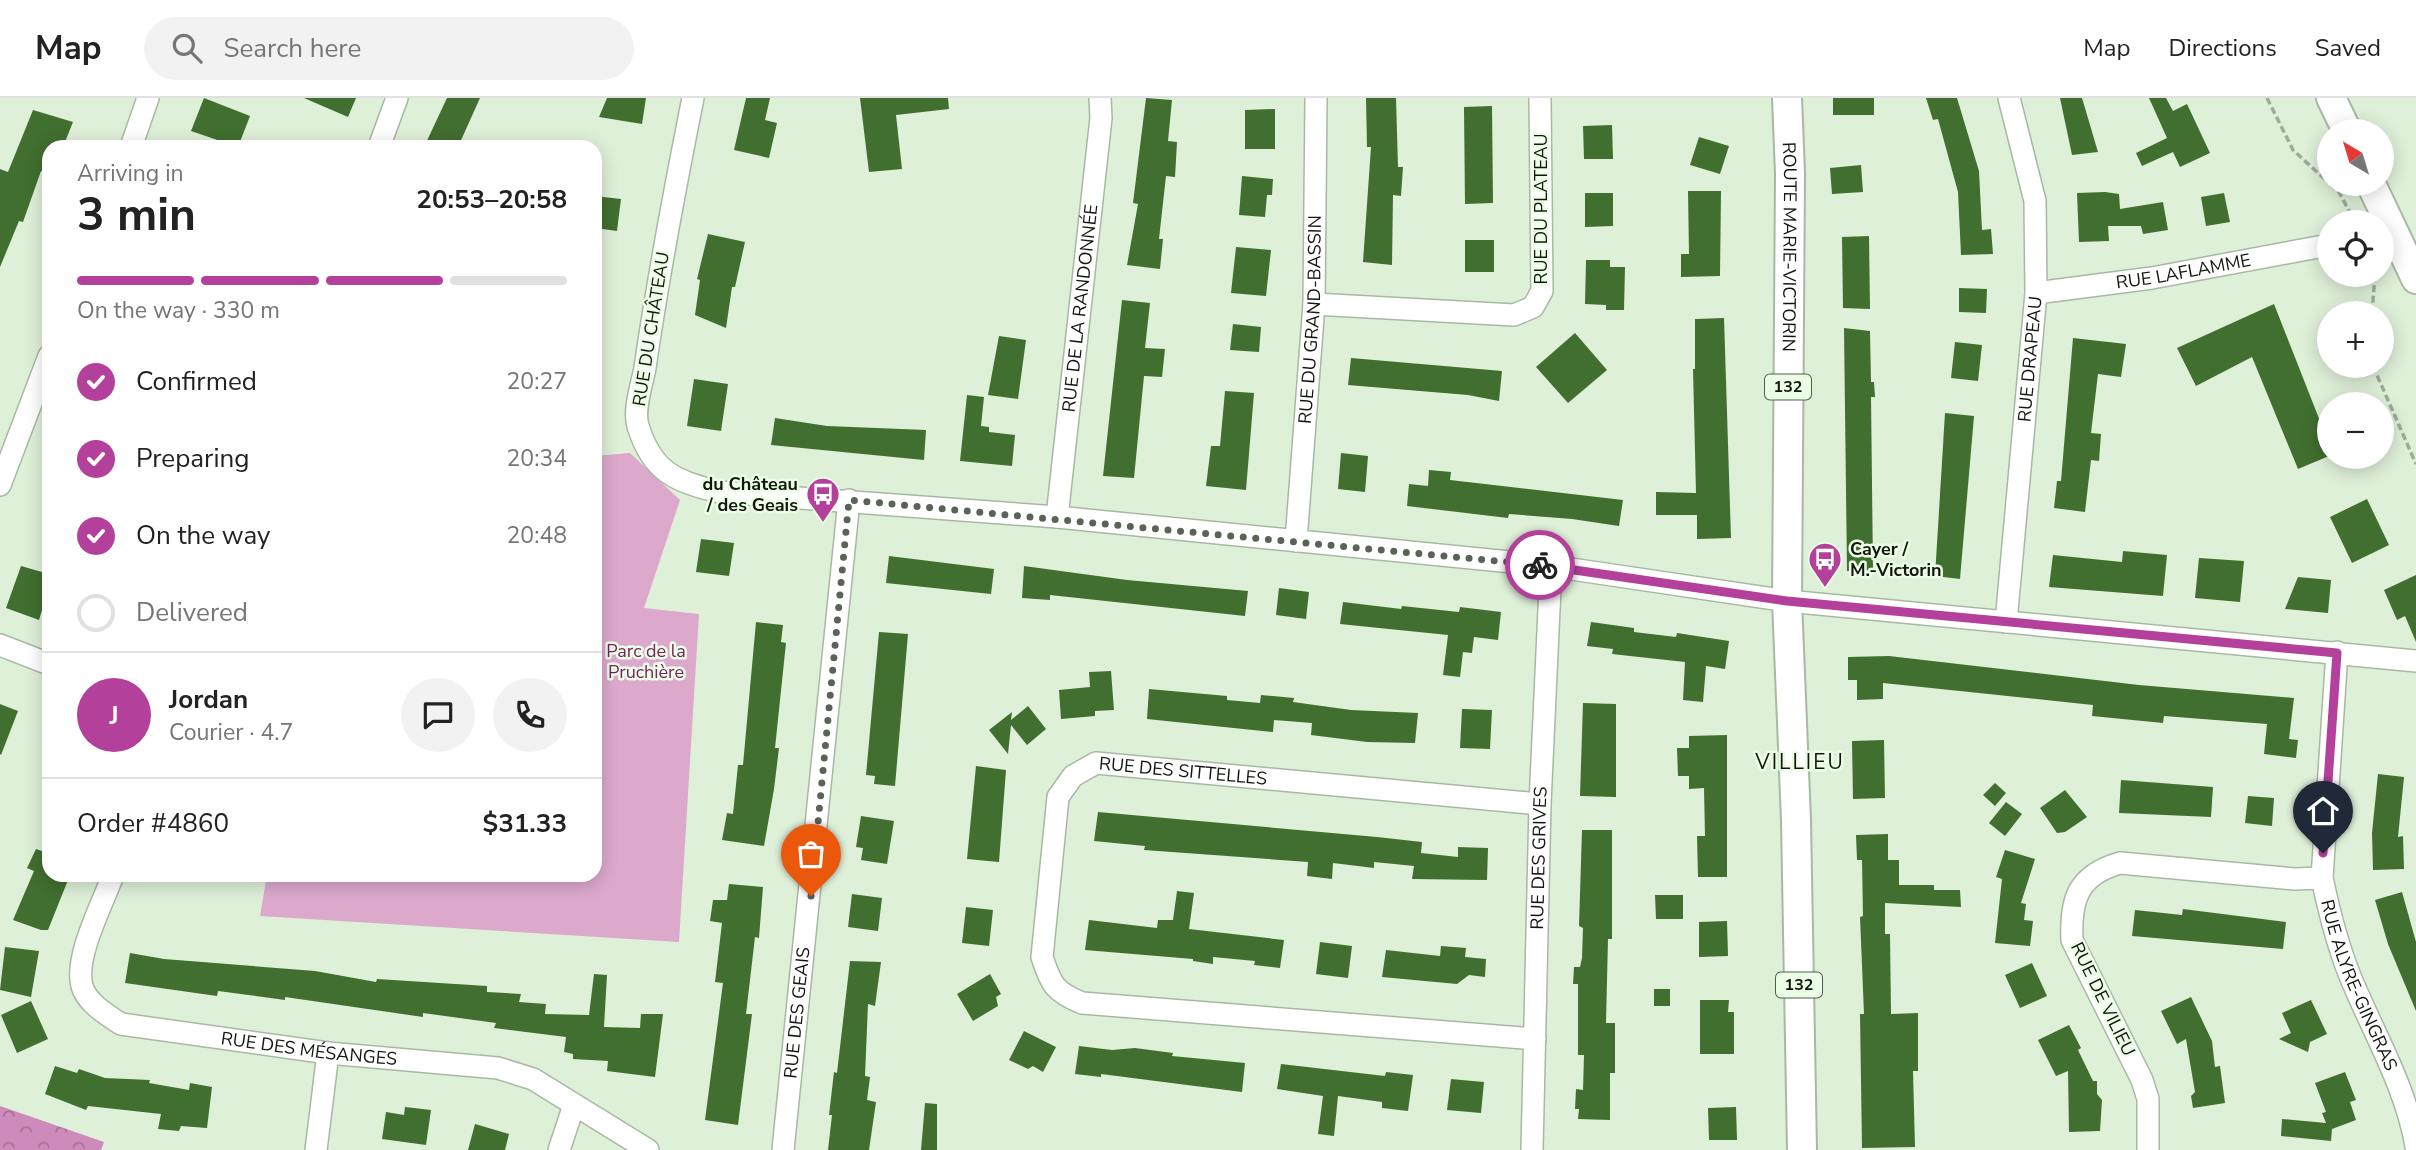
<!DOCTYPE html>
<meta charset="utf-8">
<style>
body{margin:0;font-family:"Nunito Sans",sans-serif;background:#f2f2f2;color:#222;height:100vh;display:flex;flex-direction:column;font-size:26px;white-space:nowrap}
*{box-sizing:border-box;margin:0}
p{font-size:23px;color:#767676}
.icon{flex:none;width:38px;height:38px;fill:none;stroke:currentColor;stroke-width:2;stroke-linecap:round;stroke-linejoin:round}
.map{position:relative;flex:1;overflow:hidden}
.drawer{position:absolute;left:42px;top:42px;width:560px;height:742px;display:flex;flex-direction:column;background:#fff;border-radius:21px;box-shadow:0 4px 18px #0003}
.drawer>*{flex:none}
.needle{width:46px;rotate:322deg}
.tools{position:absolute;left:2317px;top:21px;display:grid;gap:14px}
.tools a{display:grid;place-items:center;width:77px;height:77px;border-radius:50%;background:#fff;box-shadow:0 4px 18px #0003;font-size:35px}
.pin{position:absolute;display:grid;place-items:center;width:60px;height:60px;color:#fff;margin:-72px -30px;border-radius:50% 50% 50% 0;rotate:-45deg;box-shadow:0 0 7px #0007}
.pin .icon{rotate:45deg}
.courier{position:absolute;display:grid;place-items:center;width:70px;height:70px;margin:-35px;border:5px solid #b3409a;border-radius:50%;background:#fff;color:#222;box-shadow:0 2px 9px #0007}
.headline em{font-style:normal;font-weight:700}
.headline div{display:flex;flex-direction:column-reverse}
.headline{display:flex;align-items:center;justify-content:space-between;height:119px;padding:0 35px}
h1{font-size:46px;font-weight:700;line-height:52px}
.bar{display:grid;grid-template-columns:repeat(4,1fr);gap:10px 7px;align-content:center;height:84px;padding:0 35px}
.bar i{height:9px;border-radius:5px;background:#e0e0e0}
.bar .on{background:#b3409a}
.bar p{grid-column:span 4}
.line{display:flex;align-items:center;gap:18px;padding:0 35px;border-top:2px solid #e0e0e0}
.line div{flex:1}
.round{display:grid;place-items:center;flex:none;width:74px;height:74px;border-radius:37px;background:#f2f2f2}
ol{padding:0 35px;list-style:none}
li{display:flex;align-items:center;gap:21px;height:77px}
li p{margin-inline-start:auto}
li .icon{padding:7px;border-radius:50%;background:#b3409a;color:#fff;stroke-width:4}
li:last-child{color:#767676}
li i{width:38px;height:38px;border:4px solid #e0e0e0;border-radius:50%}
header{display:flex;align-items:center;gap:42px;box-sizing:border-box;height:98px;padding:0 35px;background:#fff;border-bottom:2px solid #e0e0e0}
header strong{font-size:33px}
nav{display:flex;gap:38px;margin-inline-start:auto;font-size:24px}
.search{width:490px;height:63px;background:#f2f2f2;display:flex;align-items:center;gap:18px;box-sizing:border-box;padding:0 24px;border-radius:38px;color:#767676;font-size:26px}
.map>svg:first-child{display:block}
.forest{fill:url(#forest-crowns)}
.park{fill:#dca9cd}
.building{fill:#416f2f}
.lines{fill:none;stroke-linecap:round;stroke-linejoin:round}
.minor-casing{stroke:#a8b9a3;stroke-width:24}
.major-casing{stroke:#a8b9a3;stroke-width:32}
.path{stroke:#9fac9a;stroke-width:3.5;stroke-dasharray:7 3.5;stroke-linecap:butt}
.minor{stroke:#fff;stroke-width:21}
.major{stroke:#fff;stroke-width:28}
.done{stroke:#596356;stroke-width:7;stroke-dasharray:0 12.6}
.route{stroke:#b3409a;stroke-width:9}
.labels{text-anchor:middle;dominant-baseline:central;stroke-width:5;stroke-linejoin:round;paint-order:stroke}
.shield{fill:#ecfde6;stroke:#535c50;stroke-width:2}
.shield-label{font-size:16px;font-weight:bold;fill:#11170f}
.street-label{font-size:18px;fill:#11170f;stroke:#ecfde6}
.poi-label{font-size:18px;font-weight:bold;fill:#11170f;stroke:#ecfde6;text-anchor:end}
.park-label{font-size:18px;fill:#752464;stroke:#ecfde6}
.quarter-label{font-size:21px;letter-spacing:2px;fill:#11170f;stroke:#ecfde6}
</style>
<header>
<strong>Map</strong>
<div class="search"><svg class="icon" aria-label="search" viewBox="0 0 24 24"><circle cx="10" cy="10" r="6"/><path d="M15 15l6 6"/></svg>Search here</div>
<nav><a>Map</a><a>Directions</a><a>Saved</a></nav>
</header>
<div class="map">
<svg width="2416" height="1052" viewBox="0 0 2416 1052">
<defs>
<pattern id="forest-crowns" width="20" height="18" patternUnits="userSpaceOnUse" patternTransform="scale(1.75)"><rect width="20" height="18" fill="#cf8abc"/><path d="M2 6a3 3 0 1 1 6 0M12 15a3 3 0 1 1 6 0" fill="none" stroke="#a77097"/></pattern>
</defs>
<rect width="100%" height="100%" fill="#dff0d9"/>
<path class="forest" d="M0,1008L104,1044L101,1052H0Z"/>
<path class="park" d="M630,355L680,402L644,510L699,516L679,844L260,818L267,777H595V358Z"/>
<g class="building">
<path d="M204,0L250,18L238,49L191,33Z"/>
<path d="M304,0H356L348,19Z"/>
<path d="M447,0H480L458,49H424Z"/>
<path d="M607,0H646L642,26L599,19Z"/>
<path d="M746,0H770L765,22L777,25L769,60L734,52Z"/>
<path d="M860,0H948L949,11L896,17L902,71L869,74Z"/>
<path d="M1146,0L1172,2L1168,43L1177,44L1175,79L1166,78L1159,141H1163L1160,171L1127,167L1138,106L1133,105Z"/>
<path d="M1366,0H1396L1398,69H1403L1401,98L1393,97L1392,167L1363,164L1371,49H1367Z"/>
<rect x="1833" y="0" width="41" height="17"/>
<path d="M1926,0H1957L1979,73L1982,132L1991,131L1993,156L1961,157L1958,94L1938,21L1933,22Z"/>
<path d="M2060,0H2082L2098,54L2072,57Z"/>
<path d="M2149,0H2166L2173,13L2187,6L2210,55L2180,69L2173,54L2142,68L2136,55L2167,40Z"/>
<path d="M1492,8L1493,105L1465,106L1464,9Z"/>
<path d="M1275,11V51H1245V12Z"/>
<path d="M33,12L73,24L63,49H49V76L41,73L23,124L19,123L0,169V71L8,74Z"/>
<path d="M1612,27L1613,61H1584L1583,28Z"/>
<path d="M1699,39L1729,48L1720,76L1690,67Z"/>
<path d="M1861,67L1863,94L1832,96L1830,70Z"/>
<path d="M1242,78L1273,81L1272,97H1267L1265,119L1239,117Z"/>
<path d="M1688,93H1721L1720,178L1681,179V156H1689Z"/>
<path d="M2105,94L2119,96L2120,111L2163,104L2168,132L2143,136L2141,128H2108L2109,143L2079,144L2077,95Z"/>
<path d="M1585,95H1613V128L1585,129Z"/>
<path d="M2224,95L2230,124L2206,128L2201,99Z"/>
<path d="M595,98L621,101L617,133L595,130Z"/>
<path d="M708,136L745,144L735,189H732L726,230L695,217L700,182L697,181Z"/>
<path d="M1869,138L1870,211L1843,210L1842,139Z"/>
<rect x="1465" y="142" width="29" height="32"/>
<path d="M1236,149L1271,152L1266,198L1231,195Z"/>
<path d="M1586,162H1610V169H1625L1624,212H1606V207L1585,206Z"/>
<path d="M1959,190L1987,191L1986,215L1959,214Z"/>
<path d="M1122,202L1150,205L1145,250L1165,251L1162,279L1144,278L1134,380L1103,378Z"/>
<path d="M2274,206L2329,346V358L2298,371L2252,259L2196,288L2177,250Z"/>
<path d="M1724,220L1731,440L1697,441V417H1656V394L1696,395L1693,271H1695V221Z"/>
<path d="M1233,226L1261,229L1259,254L1230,252Z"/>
<path d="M1844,230L1870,233L1871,284H1874L1875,299H1871L1873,472L1847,473Z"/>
<path d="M1575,235L1607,272L1568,305L1536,269Z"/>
<path d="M999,238L1026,242L1018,301L988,297Z"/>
<path d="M2073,240L2126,246L2121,279L2098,276L2091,335L2101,336L2099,363L2091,362L2085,414L2054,410L2057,383H2061Z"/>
<path d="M1955,244L1982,247L1978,283L1951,280Z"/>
<path d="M1351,260L1502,273L1499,303L1468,297L1348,287Z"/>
<path d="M694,281L728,286L721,333L687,328Z"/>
<path d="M1225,293L1254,295L1246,392L1206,388L1211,348H1220Z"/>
<path d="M967,297L984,299L981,328L989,329V334L1015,337L1012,368L960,363Z"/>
<path d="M1945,315L1974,318L1960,481L1935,478Z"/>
<path d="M775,320L827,328L926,332L924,362L771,347Z"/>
<path d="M1341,355L1368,358L1365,394L1338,391Z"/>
<path d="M1429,372L1451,374L1450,382L1623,402L1619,428L1572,421L1509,416L1508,420L1407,408L1409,386L1428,388Z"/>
<path d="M2367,401L2389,447L2352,465L2330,419Z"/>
<path d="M701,441L734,445L729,478L696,474Z"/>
<path d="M2123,453L2167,457L2163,498L2049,489L2053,457L2122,464Z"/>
<path d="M889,458L994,471L991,496L886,485Z"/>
<path d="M2199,460L2244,463L2240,504L2195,500Z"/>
<path d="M21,468L49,476V489L39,522L6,510Z"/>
<path d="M1024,468L1127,482L1248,493L1245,518L1050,497V502L1022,500Z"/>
<path d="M2416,477V544L2405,518L2397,522L2384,492Z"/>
<path d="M2298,479L2331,482L2328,515L2285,511Z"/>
<path d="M1279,490L1309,494L1306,521L1276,517Z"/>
<path d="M1343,504L1401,511L1402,508L1459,514L1460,509L1501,514L1498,542L1474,539L1472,555L1463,554L1460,579L1443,577L1448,537L1340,526Z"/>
<path d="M756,524L783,527L781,544L786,545L775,650H779L774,691L764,748L722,742L727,715L733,716L738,667H743Z"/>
<path d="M1591,524L1634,530V534L1676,539L1677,535L1729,543L1725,571L1706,568L1703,604L1683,602L1685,564L1612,556L1613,551L1587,548Z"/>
<path d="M879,534L908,536L895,688L874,686L875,678L866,677Z"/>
<path d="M1889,558L2139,587L2294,600L2289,641L2298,642L2296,660L2264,656L2267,626L2164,618L2163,625L2092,618L2093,607L1883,585V601L1857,602V582H1848V559Z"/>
<path d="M1111,573L1114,612L1095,613V618L1061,621L1059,592L1090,589L1089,574Z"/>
<path d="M1149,591L1227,598V602L1260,605L1261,597L1294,600L1293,604L1351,612L1418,615L1415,645L1367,644L1311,637L1312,625L1274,622L1273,634L1147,621Z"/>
<path d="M1583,605L1616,606V699L1580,698Z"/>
<path d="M0,606L18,613L1,657L0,656Z"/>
<path d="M1028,608L1046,631L1027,647L1011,627L1008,656L989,632L1012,614L1011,622Z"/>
<path d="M1462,611L1492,612L1490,651L1460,650Z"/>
<path d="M1727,637V779H1698L1697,738H1705L1704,690L1689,691V678H1678L1677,650H1689V638Z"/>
<path d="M1884,642L1885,700L1853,701L1852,643Z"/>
<path d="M976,668L1006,672L999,764L967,761Z"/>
<path d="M2378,676L2404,679L2398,739L2403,738L2404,771L2373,772L2372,735Z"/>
<path d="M2121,682L2213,689L2211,719L2119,715Z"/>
<path d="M1995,685L2006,695L1995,708L1983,697Z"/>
<path d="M2065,692L2087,719L2065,734L2057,735L2040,710Z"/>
<path d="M2248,698L2274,700L2272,728L2245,725Z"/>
<path d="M2006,704L2022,716L2005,738L1989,725Z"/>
<path d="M1098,714L1377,739L1422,744L1421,755L1458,759V749L1488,750L1487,782L1412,781L1414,768L1374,764V770L1333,765L1332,781L1307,778L1308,764L1144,752L1145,748L1094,743Z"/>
<path d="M861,718L894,723L887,766L861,762L863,750L856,749Z"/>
<path d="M1582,732H1612V841H1608L1606,925H1615V975H1610V1022L1578,1021L1579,1011H1575L1576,991L1583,992L1584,957H1578V886H1573L1574,869H1580L1582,860L1583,830L1579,828Z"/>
<path d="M1888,736V762H1899V787H1934V792H1960L1961,809L1885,805V836H1890L1891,916L1918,915V973H1913L1915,1049L1862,1050L1860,916H1864L1860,819L1863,818L1862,762H1857L1856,737Z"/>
<path d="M49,737V777H70L48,832H41L13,822L34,773L27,770L36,751L42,753Z"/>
<path d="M2005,752L2035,761L2021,805L2026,806L2024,822L2033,823L2030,848L1995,845L2002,781L1996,779Z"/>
<path d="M729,786L763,789L759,840L755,839L746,916H752L738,1027L705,1022L723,885L715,884L722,825L710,823L713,802H727Z"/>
<path d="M1177,793L1194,795L1189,831L1284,842L1280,870L1254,867L1255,863L1213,859V866L1193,863V861L1085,852L1089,822L1157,830L1158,822H1173Z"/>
<path d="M2402,794L2416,844V913L2388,846L2375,802Z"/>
<path d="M852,796L882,800L878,833L848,829Z"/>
<path d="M1655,797H1683V821H1656Z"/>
<path d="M966,809L993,812L989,848L962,845Z"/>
<path d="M2183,811L2286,824L2283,851L2132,838L2135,812L2182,817Z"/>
<path d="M1727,823L1728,858L1699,859V824Z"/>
<path d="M1320,844L1352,848L1348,880L1316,876Z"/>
<path d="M1441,848L1466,850L1465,859L1486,861L1485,879L1469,877L1457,886L1382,879L1386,852L1440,858Z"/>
<path d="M5,849L39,853L31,899L0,892Z"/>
<path d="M130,855L164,861L315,873L376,884L377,881L487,888V894L521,896L519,904L546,906L545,916L589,917L594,876L607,877L604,929L640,930L641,916H663L655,979L607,973L608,963L573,961V956L564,954L566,939L494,930L496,925L423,915V919L285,899V902L218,893L217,898L125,885Z"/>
<path d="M850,863L881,864L875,908L868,906L865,978L870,979L867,1002L876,1004L869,1052H828L832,1017H829L834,974L837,975Z"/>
<path d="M2032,865L2047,898L2020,910L2005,877Z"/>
<path d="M990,876L1001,896L996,899L998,908L973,923L957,896Z"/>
<rect x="1654" y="891" width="16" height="17"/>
<path d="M2191,899L2212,943L2215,969L2220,968L2225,1005L2193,1010L2191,998L2195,994L2186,941L2177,946L2161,913Z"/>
<path d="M1700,902H1729L1728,914H1734V956H1700Z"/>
<path d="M2311,902L2327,936L2310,944L2308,954L2279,941L2291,935L2282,915Z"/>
<path d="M31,903L48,941L17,955L1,917Z"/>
<path d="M2069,927L2081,950L2078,952L2093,983H2097V996L2102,1002L2100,1033L2069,1034L2068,973L2056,978L2038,942Z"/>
<path d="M1024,933L1056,949L1043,974L1033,968L1028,971L1009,962Z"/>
<path d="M1079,948L1112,952L1135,950L1173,955L1172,958L1245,965L1242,994L1101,976V979L1075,976Z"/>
<path d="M1281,966L1385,978L1386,974L1413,977L1408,1013L1382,1010V1004L1338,998L1334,1038L1318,1036L1323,998L1277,991Z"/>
<path d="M55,968L77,975L79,971L105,980L150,982L149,985L189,992L190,985L212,989L207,1030L181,1028L179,1033L158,1031L161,1016L88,1008L86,1012L45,996Z"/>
<path d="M2345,974L2356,1002L2350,1004L2356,1022L2332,1031L2331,1043L2281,1038L2282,1021L2326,1025L2322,1015L2326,1014L2315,985Z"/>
<path d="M1451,981L1484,984L1481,1015L1447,1012Z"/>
<path d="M925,1005L937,1006V1052H921Z"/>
<path d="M405,1009L431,1012L426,1047L382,1041L386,1014L404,1017Z"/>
<path d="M1736,1009L1737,1042H1709L1708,1010Z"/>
<path d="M475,1026L509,1036L505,1052H468Z"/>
</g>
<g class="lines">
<defs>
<g id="minor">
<path d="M693,0C675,90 658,179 645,270C642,286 633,312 638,328C652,374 675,383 719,394L1057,419L1551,468L1787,503L2416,563"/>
<path d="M131,49L148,0"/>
<path d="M379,49L397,0"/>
<path id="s1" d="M2036,195L2152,180L2329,147"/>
<path d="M1314,206L1514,217L1533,209L1542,193L1540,0"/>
<path d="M0,387L49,258"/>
<path id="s2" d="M1057,419L1101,20L1100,0"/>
<path id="s3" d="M1296,443L1314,206L1316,0"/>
<path id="s4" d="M2006,524L2036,195L2035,103L2009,0"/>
<path d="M0,547L49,566"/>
<path id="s5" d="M2337,554L2322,780C2329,813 2337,846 2350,878C2373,934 2406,989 2416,1048"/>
<path id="s6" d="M113,777C103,805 74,859 82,888C86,904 107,917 121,926L328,955L498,970L533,981L648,1052"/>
<path id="s7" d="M1535,941L1082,905C1055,894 1051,887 1042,859L1058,699L1073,678L1096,665L1540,706"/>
<path d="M316,1052L328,955"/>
<path d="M559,1052L574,1007"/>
<path id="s8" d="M783,1052L849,402"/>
<path id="s9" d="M1532,1052L1540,706L1551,468"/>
<path d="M2148,1052V1001L2142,982L2072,842C2070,801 2078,777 2120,765L2295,781L2322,780"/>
</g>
<g id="major">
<path id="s10" d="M1787,0L1790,75L1787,503L1796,722L1802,1052"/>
<path d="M2331,0L2347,33"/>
<path d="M2371,86L2416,181"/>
</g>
</defs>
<use href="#minor" class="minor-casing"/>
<use href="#major" class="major-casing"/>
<g class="path">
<path d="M2267,0L2293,52L2329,85"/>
<path d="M2330,86L2339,94L2355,124"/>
<path d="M2372,215L2375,177"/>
<path d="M2373,268L2416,366"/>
</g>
<use href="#minor" class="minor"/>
<use href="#major" class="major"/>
</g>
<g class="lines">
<path class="done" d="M811,798L849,402L1540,467"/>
<path class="route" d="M1540,467L1787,503L2337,555L2323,755"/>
</g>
<defs>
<symbol id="bus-pin" viewBox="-11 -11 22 30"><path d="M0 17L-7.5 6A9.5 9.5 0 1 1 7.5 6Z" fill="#b3409a" stroke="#ecfde6"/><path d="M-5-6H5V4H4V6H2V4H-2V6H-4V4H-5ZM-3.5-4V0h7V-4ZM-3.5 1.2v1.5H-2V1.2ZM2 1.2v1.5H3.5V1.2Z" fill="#fff"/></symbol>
</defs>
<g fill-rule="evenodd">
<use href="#bus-pin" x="804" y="377" width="38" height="52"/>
<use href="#bus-pin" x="1806" y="442" width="38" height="52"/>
</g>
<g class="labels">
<g class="shield">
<rect x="1765" y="276.5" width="46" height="25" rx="5"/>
<rect x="1776" y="874.5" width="46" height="25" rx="5"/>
</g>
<g class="shield-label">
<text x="1788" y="289">132</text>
<text x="1799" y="887">132</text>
</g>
<g class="street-label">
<text transform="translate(1541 111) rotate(-90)">RUE DU PLATEAU</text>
<text stroke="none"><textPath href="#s10" startOffset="149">ROUTE MARIE-VICTORIN</textPath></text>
<text stroke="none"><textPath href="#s1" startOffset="149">RUE LAFLAMME</textPath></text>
<text stroke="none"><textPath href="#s2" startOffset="210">RUE DE LA RANDONNÉE</textPath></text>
<text stroke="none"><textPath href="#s3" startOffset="222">RUE DU GRAND-BASSIN</textPath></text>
<text transform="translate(651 231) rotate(-81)">RUE DU CHÂTEAU</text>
<text stroke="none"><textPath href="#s4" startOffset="264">RUE DRAPEAU</textPath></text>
<text stroke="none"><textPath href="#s7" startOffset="819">RUE DES SITTELLES</textPath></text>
<text stroke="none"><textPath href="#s9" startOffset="292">RUE DES GRIVES</textPath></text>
<text stroke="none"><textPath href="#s5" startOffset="340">RUE ALYRE-GINGRAS</textPath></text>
<text transform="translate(2103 901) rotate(64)">RUE DE VILIEU</text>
<text stroke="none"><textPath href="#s8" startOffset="138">RUE DES GEAIS</textPath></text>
<text stroke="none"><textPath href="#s6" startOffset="362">RUE DES MÉSANGES</textPath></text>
</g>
<g class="poi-label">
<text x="798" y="386">du Château<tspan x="798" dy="21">/ des Geais</tspan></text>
<text x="1850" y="451" text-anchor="start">Cayer /<tspan x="1850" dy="21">M.-Victorin</tspan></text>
</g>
<g class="park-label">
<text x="646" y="553">Parc de la<tspan x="646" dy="21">Pruchière</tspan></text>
</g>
<g class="quarter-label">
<text x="1800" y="664">VILLIEU</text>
</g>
</g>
</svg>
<div class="tools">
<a><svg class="needle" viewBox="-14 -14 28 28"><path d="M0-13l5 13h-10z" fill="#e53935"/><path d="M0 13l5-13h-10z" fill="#767676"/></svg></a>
<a><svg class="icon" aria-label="locate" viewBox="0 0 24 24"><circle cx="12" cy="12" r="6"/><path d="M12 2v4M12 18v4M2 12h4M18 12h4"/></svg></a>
<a>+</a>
<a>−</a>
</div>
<div class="pin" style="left:811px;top:798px;background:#ea580c"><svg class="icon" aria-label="bag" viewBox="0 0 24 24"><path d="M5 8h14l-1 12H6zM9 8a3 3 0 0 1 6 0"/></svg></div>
<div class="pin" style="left:2323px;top:755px;background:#1f2937"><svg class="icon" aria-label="home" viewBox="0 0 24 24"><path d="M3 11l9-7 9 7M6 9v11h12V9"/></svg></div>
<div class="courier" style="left:1540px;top:467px"><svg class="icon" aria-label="bike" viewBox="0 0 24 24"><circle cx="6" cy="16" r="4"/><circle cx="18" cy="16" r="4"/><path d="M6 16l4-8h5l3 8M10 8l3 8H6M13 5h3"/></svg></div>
<section class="drawer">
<div class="headline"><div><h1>3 min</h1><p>Arriving in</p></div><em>20:53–20:58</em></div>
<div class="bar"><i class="on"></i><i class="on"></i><i class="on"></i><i></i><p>On the way · 330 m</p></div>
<ol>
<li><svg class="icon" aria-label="check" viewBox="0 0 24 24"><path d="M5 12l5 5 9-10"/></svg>Confirmed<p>20:27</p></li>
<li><svg class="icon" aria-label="check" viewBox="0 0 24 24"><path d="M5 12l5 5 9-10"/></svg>Preparing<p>20:34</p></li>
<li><svg class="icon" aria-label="check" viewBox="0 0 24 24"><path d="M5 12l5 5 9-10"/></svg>On the way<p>20:48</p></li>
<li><i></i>Delivered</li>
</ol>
<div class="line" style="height:126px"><b class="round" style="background:#b3409a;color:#fff">J</b><div><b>Jordan</b><p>Courier · 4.7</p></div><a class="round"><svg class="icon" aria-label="chat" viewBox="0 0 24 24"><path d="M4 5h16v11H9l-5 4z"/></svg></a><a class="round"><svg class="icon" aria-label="phone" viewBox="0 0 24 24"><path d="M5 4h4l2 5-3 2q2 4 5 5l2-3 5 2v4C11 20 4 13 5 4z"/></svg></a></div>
<div class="line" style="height:91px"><div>Order #4860</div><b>$31.33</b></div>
</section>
</div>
